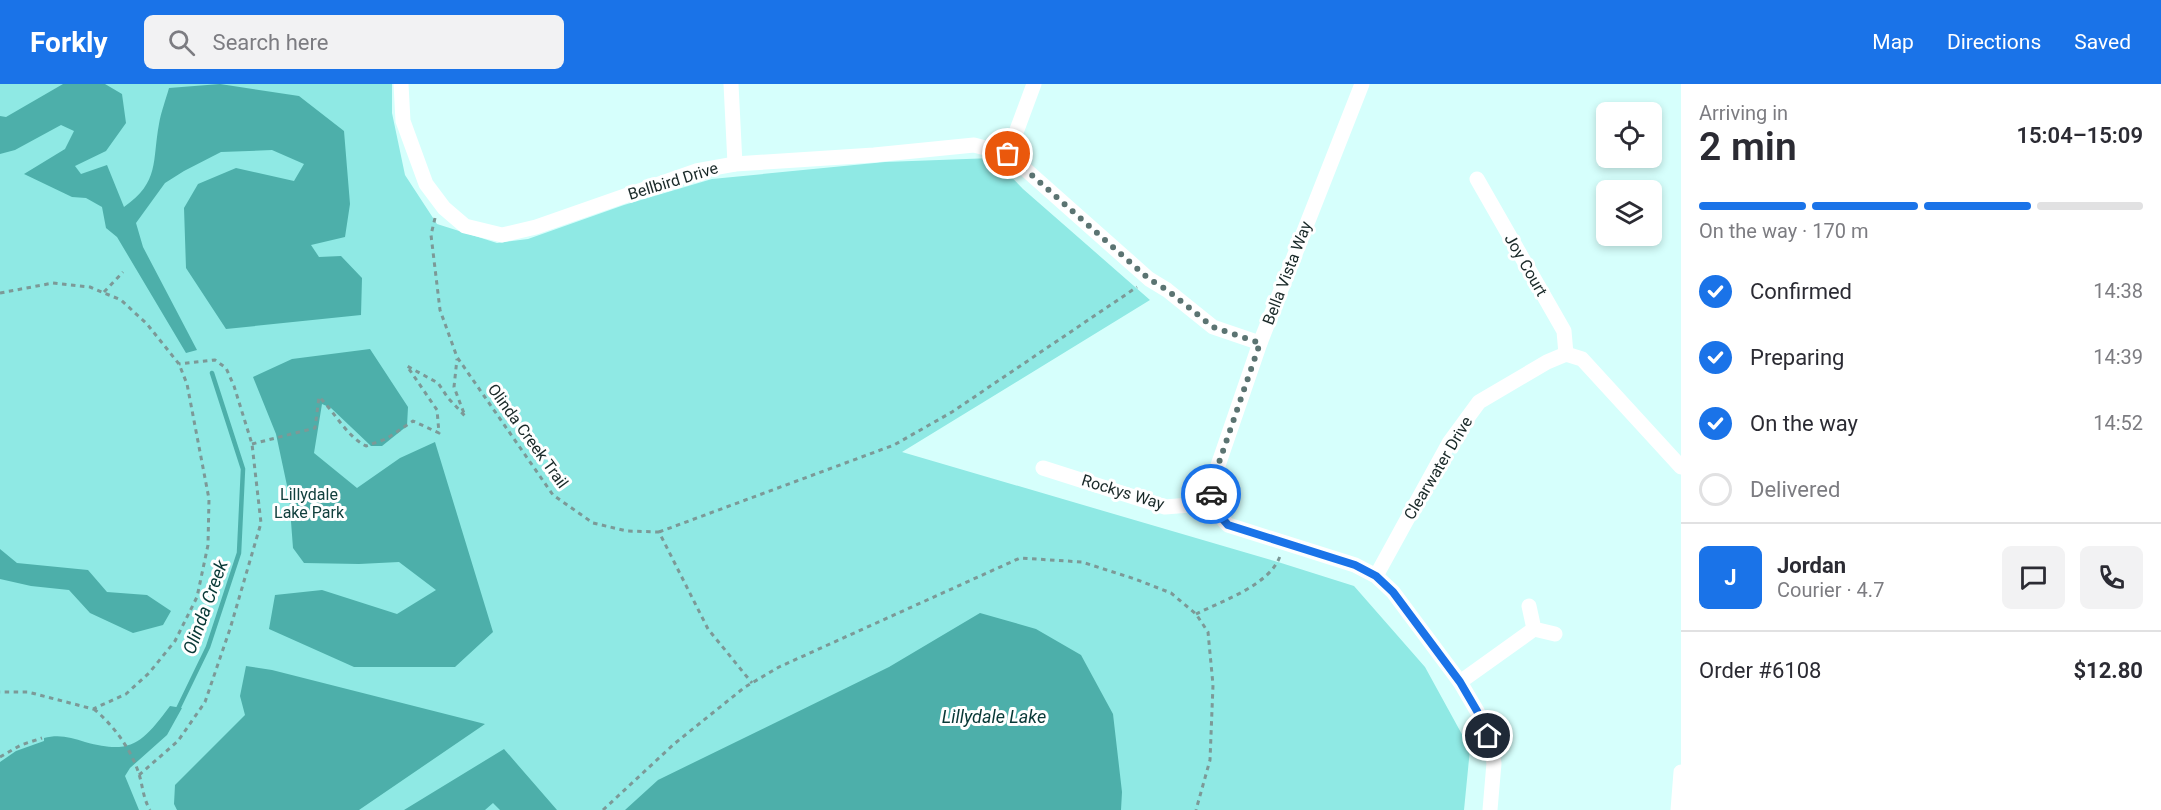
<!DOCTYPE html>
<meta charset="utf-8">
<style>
body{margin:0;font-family:Roboto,sans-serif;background:#f2f2f3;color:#2b2b33;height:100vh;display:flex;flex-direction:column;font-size:22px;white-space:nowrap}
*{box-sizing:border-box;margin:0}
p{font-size:20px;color:#7c7c81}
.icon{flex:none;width:33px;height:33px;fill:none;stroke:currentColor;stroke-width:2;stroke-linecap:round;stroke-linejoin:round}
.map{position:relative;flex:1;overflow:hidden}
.drawer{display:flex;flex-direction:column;background:#fff;width:480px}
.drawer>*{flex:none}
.buttons{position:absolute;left:1596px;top:18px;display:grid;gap:12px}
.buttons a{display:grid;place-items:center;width:66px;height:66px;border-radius:9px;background:#fff;box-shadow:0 3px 9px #0003;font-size:30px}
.pin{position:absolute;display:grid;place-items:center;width:51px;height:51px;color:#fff;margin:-26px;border:3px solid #fff;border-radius:50%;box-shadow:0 2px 6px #0007}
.courier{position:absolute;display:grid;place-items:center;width:60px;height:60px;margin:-30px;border:4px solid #1a73e8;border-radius:50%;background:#fff;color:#222;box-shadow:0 2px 8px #0007}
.head em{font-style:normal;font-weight:600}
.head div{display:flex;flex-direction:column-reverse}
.head{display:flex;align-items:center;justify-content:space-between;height:102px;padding:0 18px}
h1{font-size:39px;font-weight:600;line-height:45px}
.bar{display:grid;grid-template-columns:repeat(4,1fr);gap:9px 6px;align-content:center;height:72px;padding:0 18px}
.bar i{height:8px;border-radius:4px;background:#e1e1e2}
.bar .on{background:#1a73e8}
.bar p{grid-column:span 4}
.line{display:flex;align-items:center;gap:15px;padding:0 18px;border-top:2px solid #e1e1e2}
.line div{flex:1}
.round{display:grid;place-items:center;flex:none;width:63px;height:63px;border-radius:9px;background:#f2f2f3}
ol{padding:0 18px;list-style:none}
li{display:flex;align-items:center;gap:18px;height:66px}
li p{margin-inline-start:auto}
li .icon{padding:6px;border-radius:50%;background:#1a73e8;color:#fff;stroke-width:4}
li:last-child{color:#7c7c81}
li i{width:33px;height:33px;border:3px solid #e1e1e2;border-radius:50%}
header{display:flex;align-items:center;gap:36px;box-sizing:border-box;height:84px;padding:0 30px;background:#1a73e8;color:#fff}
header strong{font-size:28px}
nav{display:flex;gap:33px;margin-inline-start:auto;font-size:21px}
.search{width:420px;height:54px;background:#f2f2f3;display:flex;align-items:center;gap:15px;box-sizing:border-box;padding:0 21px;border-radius:9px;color:#7c7c81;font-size:22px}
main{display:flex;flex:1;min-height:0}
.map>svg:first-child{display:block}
.green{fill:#8fe9e4}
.water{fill:#4dafaa}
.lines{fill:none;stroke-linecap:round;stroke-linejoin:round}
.stream{stroke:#4dafaa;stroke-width:4.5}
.path{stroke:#7c9997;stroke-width:3;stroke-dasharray:4.5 4.5;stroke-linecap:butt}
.minor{stroke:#fff;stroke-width:15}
.done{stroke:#5b7472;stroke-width:6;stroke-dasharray:0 10.8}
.route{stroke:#1a73e8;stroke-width:8}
.labels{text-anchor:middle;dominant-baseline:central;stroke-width:6;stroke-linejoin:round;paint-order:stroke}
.street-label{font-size:16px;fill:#192928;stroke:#fff}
.park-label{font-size:16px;fill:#12403e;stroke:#fff}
.water-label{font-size:18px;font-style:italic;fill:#083836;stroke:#fff}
</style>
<header>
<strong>Forkly</strong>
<div class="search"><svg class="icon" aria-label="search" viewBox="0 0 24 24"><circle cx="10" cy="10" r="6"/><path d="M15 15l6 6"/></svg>Search here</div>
<nav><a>Map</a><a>Directions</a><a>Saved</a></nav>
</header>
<main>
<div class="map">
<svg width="1681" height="726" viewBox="0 0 1681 726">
<rect width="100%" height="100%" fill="#d6fffc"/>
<path class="green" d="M0,0H392V29L405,91L437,140L497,159L528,155L624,121L712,95L885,78L993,74L1023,105L1150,216L902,368L1278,478L1354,502L1425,583L1470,665L1464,726H0Z"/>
<g class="water">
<path d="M63,0H105L122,10L126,39L106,67L75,82L81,90L107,81L124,123C160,98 152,77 159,40C161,28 166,15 169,4L220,0L299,12L344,47L350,120L345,153L311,161L319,173L341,172L362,194L361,231L226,245L186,184L184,124L198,100L236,84L294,97L304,80L272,66L221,68L184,87L165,99L136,139L143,163L197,266L186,269L117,153L106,144L102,123L86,114L72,113L24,90L65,65L74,47L61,41L15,66L0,70V32L6,33Z"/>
<path d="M370,265L408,323L407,342L382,362H371L331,324L322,320L314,369L357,404L400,374L435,358L493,548L455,583H354L269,545L275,511L322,506L397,530L436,506L399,478L359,480L304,479L293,464L289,411L276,350L253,293L292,275Z"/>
<path d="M0,465L17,479L88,486L107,508L147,511L171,527L163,541L133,549L90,529L69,506L31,502L0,495Z"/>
<path d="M980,529L1036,545L1081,571L1113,630L1122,708L1121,726H625L658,696L889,583Z"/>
<path d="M246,582L272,586L485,640L359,726H177L174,720L175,701L245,631L240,612Z"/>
<path d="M170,622L182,624L167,651L130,684L125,692L139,726H0V678L16,667L44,657V654C58,650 71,653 85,658C132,671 142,659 170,622Z"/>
<path d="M504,665L557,726H500L493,719L485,726H404Z"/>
</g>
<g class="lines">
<path class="stream" d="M177,627L208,563L239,469L243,385L212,289"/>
<g class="path">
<path d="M435,134L431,151L440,226L457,273L553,411L593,439L627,447L659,448L708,545L752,599"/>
<path d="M104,208L123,188"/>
<path d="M0,209L53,199L90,203L121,216L147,240L179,280L187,300L209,415L208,461L197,513L175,557L149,589L126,610L93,625L28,608H0"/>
<path d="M252,360L315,344L319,313C335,328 346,352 366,362L386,355L413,337L439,349L437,326L407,282L438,299L448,314L465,332L454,303L457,275"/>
<path d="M659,448L894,361L952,328L1137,203"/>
<path d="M1196,530C1222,517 1270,501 1280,472"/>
<path d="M94,625C114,642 131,665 139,690C143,703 143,714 150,726"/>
<path d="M0,673L21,661L42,654"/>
<path d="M139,691L178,657L205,618L230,545L261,439L252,360L234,302L226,284L215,276L179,280"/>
<path d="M603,726L674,660L745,603L779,583L1020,474L1082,478L1135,495L1171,509L1196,530L1208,548L1213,601L1210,676L1196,726"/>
</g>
<g class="minor">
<path d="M401,0L403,37L426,100L444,124L465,142L502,151L536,143L696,87L735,80L874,71L974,61L1008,70L1149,195L1167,206L1213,243L1260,259"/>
<path d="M731,0L735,80"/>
<path d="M1008,70L1034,0"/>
<path d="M1477,95L1564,247L1566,270"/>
<path d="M1043,384L1165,423L1190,421L1211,415L1217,429L1228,441L1355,481L1376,492L1393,508L1460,598L1477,627L1488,652L1494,679L1490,726"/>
<path d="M1211,415L1212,399L1260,259L1362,0"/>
<path d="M1376,492L1449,359L1479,318L1547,278L1566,270L1582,275L1681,383"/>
<path d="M1529,522L1534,545L1555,550"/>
<path d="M1460,598L1534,545"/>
<path d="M1678,726L1681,688"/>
</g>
</g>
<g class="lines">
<path class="done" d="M1008,70L1149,195L1167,206L1213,243L1260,259L1212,399L1211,410"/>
<path class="route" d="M1211,410C1211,423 1220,432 1228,441L1355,481L1376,492L1393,508L1460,598L1477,627L1488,652"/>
</g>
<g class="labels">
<g class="street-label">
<text transform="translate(673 97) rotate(-17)">Bellbird Drive</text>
<text transform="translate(1526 181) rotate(60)">Joy Court</text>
<text transform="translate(1287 189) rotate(-69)">Bella Vista Way</text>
<text transform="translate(528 352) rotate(54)">Olinda Creek Trail</text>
<text transform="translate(1438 384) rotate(-59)">Clearwater Drive</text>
<text transform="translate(1123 408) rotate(17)">Rockys Way</text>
</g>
<g class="park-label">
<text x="309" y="410">Lillydale<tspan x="309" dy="18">Lake Park</tspan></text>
</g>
<g class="water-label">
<text transform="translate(205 523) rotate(-70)">Olinda Creek</text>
<text x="994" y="632">Lillydale Lake</text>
</g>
</g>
</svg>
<div class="buttons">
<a><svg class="icon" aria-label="locate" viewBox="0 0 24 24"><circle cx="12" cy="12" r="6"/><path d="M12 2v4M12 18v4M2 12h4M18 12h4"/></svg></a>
<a><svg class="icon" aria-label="layers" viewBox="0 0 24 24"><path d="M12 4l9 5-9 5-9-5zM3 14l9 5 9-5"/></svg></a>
</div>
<div class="pin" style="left:1008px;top:70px;background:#ea580c"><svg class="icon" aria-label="bag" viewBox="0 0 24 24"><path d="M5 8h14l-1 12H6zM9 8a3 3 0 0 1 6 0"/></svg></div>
<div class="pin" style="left:1488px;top:652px;background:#1f2937"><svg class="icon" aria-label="home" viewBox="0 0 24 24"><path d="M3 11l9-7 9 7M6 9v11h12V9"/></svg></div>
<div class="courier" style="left:1211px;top:410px"><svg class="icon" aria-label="car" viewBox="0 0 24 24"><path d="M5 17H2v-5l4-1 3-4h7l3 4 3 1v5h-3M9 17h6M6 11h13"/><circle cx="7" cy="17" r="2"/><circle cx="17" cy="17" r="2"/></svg></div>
</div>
<section class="drawer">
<div class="head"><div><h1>2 min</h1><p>Arriving in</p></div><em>15:04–15:09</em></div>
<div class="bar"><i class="on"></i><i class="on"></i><i class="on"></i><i></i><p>On the way · 170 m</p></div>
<ol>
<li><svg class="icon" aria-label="check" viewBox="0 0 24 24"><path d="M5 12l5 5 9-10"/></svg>Confirmed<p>14:38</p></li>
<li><svg class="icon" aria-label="check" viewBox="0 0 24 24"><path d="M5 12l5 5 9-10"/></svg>Preparing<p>14:39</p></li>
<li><svg class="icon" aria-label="check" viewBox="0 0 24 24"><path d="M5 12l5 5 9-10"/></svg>On the way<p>14:52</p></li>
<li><i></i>Delivered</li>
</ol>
<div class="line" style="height:108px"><b class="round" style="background:#1a73e8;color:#fff">J</b><div><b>Jordan</b><p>Courier · 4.7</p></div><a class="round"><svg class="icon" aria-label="chat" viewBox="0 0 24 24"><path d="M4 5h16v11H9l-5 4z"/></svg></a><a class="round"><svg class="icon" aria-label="phone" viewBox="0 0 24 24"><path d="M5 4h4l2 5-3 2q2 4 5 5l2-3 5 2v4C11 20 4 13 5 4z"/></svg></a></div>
<div class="line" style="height:78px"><div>Order #6108</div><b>$12.80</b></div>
</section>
</main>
